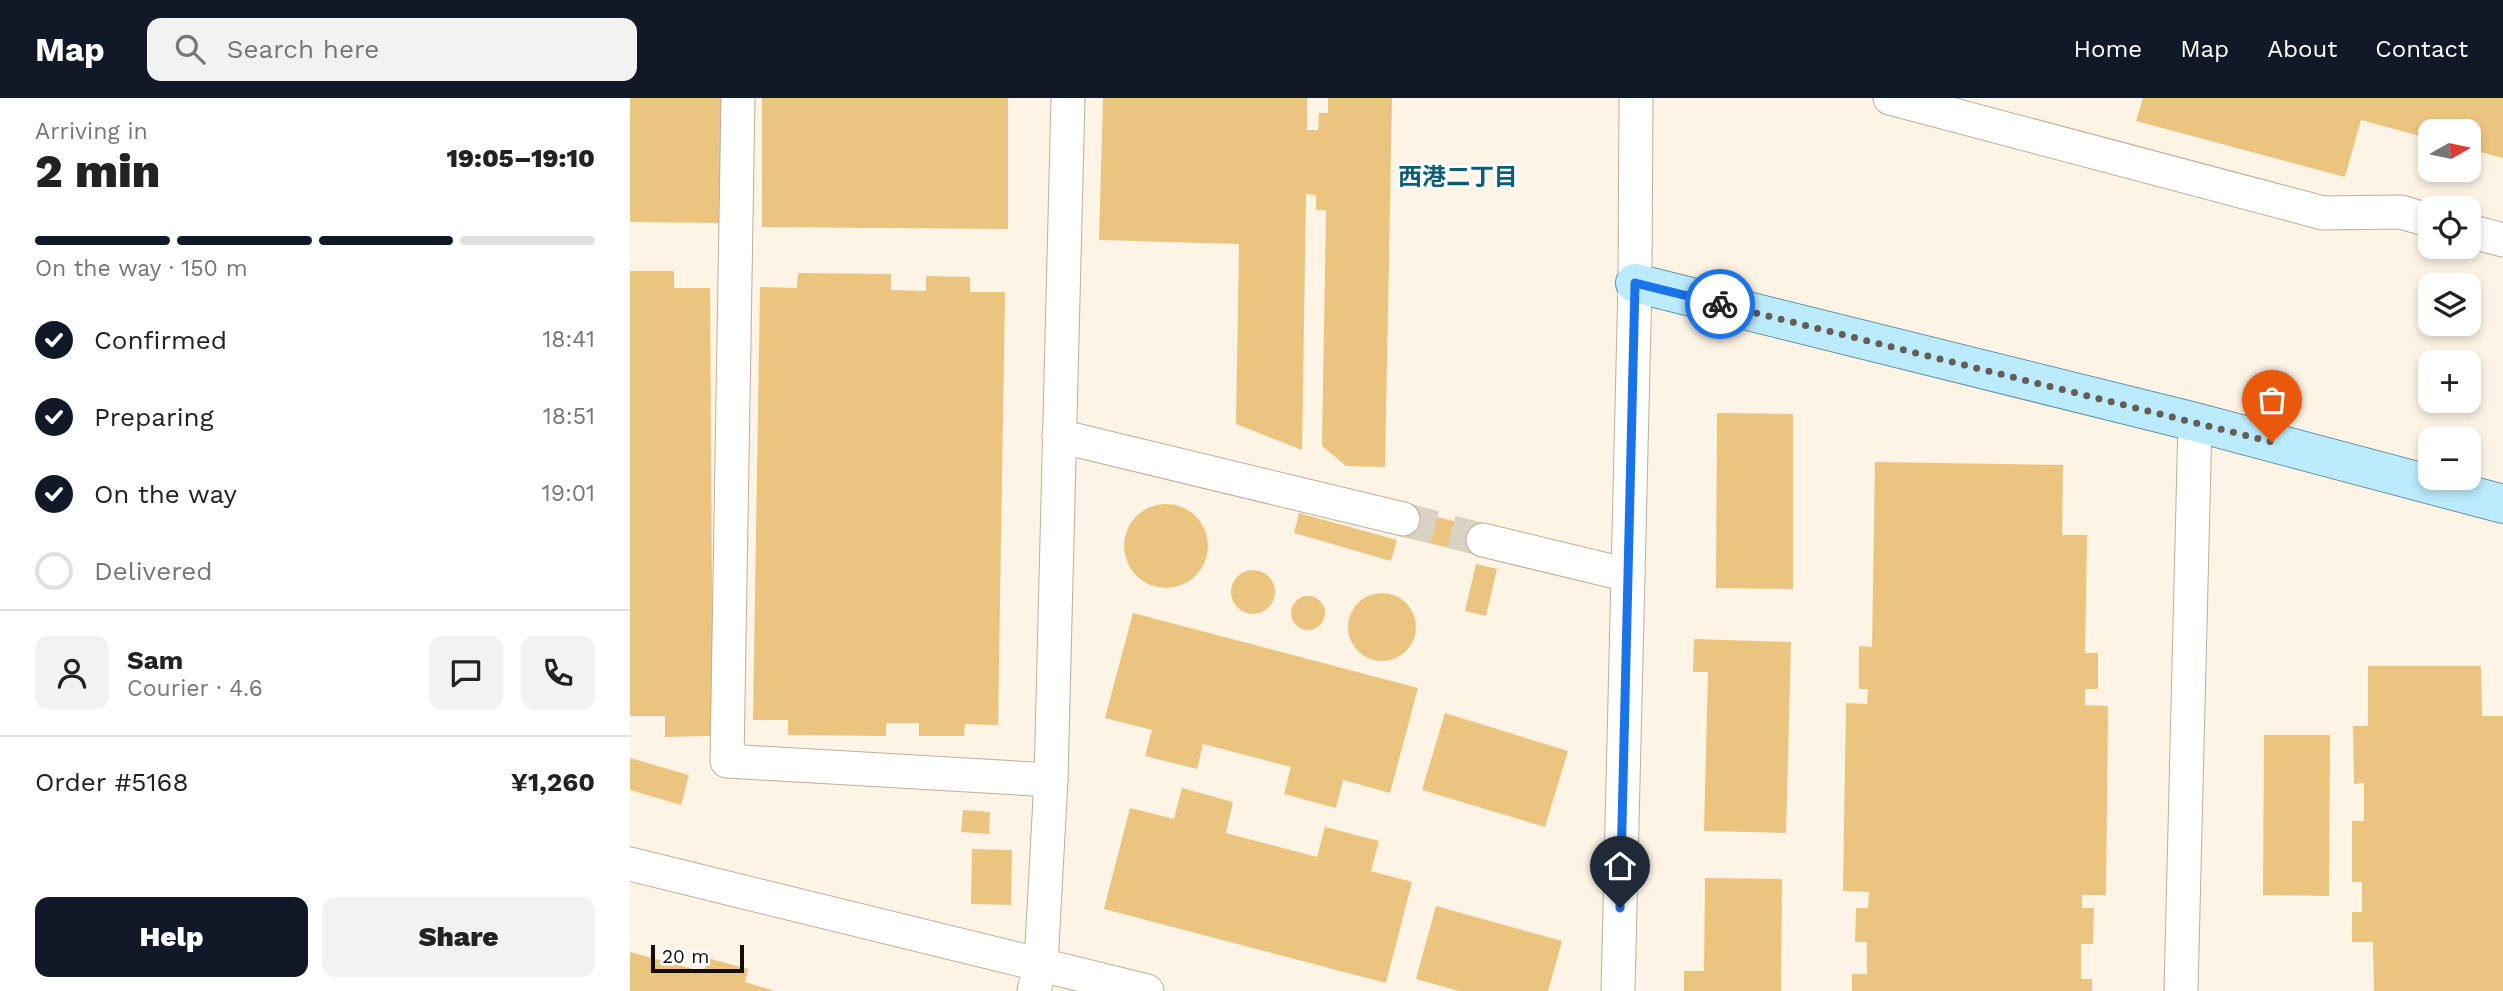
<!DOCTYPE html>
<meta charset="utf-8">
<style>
body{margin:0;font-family:"Work Sans","Noto Sans JP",sans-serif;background:#f2f2f2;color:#222;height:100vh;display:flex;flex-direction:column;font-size:26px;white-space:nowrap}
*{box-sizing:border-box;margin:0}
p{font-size:23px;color:#767676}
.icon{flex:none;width:38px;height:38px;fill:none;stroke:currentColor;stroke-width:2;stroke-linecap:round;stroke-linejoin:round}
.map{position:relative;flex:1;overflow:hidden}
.sheet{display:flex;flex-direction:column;background:#fff;width:630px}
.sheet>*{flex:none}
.needle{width:46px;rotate:81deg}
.buttons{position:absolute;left:1788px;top:21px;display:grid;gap:14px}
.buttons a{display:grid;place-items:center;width:63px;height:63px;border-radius:14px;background:#fff;box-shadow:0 4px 10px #0003;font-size:35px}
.scale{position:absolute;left:21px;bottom:18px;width:93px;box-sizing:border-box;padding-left:7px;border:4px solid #120e06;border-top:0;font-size:19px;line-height:24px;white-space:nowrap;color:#120e06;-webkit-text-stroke:5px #fff;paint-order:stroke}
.pin{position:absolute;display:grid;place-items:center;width:60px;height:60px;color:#fff;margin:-72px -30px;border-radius:50% 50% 50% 0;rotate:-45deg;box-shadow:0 0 7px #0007}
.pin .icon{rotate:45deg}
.courier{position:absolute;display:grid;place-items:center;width:70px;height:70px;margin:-35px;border:5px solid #1a73e8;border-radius:50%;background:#fff;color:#222;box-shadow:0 2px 9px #0007}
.headline em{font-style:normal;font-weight:800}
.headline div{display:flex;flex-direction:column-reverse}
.headline{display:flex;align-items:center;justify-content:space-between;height:119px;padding:0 35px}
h1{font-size:46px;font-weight:800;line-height:52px}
.bar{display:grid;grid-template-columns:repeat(4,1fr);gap:10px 7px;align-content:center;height:84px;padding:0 35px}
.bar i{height:9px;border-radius:5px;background:#e0e0e0}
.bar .current{background:#111827}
.bar p{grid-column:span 4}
.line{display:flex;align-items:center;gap:18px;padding:0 35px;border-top:2px solid #e0e0e0}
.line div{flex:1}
.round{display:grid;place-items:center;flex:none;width:74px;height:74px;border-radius:14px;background:#f2f2f2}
ol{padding:0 35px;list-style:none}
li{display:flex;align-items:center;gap:21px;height:77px}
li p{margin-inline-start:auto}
li .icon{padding:7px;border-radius:50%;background:#111827;color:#fff;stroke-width:4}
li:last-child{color:#767676}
li i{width:38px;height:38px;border:4px solid #e0e0e0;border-radius:50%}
.button{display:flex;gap:14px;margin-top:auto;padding:14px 35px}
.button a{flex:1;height:80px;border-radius:14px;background:#111827;color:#fff;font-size:28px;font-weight:800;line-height:80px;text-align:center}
.button a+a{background:#f2f2f2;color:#222}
header{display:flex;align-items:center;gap:42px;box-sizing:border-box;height:98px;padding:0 35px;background:#111827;color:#fff}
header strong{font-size:33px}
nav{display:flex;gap:38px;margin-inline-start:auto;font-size:24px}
.search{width:490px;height:63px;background:#f2f2f2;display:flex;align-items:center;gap:18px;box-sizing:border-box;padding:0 24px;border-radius:14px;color:#767676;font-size:26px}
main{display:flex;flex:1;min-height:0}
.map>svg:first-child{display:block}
.building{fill:#ebc480}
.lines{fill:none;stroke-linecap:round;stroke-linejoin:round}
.minor-tunnel{stroke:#dad2c4;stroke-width:33;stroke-dasharray:33 17;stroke-linecap:butt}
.minor-casing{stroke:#bdaf99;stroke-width:35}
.major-casing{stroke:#6495a5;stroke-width:40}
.minor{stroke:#fff;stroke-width:33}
.major{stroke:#bcebfd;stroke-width:38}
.done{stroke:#645e54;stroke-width:7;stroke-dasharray:0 12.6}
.route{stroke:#1a73e8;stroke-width:9}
.labels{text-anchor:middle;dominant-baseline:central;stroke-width:5;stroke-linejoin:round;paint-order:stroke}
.neighbourhood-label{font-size:24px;font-weight:bold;fill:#0e5d76;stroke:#fff}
</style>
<header>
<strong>Map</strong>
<div class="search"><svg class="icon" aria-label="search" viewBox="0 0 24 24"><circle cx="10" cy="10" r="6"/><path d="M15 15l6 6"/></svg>Search here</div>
<nav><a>Home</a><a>Map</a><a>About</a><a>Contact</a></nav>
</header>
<main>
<section class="sheet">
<div class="headline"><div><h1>2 min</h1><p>Arriving in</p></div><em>19:05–19:10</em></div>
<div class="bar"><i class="current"></i><i class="current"></i><i class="current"></i><i></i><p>On the way · 150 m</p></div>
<ol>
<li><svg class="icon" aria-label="check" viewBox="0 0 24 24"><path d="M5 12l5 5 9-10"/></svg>Confirmed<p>18:41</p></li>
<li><svg class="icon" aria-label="check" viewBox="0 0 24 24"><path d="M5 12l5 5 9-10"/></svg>Preparing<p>18:51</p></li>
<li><svg class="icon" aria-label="check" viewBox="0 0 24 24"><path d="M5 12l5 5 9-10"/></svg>On the way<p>19:01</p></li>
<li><i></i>Delivered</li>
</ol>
<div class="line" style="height:126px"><a class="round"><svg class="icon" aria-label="person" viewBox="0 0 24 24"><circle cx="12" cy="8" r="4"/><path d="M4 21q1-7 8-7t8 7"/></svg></a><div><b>Sam</b><p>Courier · 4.6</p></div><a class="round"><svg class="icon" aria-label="chat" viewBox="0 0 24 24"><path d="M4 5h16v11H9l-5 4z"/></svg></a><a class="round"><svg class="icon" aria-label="phone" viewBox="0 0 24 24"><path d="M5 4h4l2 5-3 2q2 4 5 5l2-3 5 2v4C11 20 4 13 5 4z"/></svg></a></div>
<div class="line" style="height:91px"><div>Order #5168</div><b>¥1,260</b></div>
<div class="button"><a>Help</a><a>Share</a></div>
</section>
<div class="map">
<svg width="1873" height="893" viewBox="0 0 1873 893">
<rect width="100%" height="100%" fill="#fdf4e6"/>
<g class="building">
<path d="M0,0H92L90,125L0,124Z"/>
<path d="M132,0H378V131L132,129Z"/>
<path d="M473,0H677V32H688L689,15H698V0H762L755,369L716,368L692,348L696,112H686V97L676,96L672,352L606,326L609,146L469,142Z"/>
<path d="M1513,0H1873V60L1839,51V33H1801V41L1731,22L1715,79L1506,23Z"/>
<path d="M0,173H44V190H80L83,638L35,639V618H0Z"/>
<path d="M168,175L261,176V192L296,193V178L340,179V194H375L368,627L335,626L334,638H289V625H256V638L158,637V622H123L130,189L167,190Z"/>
<path d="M1087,315L1163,316V491L1086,490Z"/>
<path d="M1245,364L1433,367L1432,437H1457L1455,555H1468V591H1455V607L1478,608L1476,797H1452V810H1464L1463,846H1451V881H1462V893H1222V876H1237V844H1225L1226,810H1238L1239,794L1213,793L1216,605L1237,606L1238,591H1229V548L1242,549Z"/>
<circle cx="536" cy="448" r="42"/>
<path d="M776,411L855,431L849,457L769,438Z"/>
<path d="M669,415L767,442L761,463L664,435Z"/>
<path d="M846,466L867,471L856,518L835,513Z"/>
<circle cx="623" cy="494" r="22"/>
<circle cx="752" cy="529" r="34"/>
<circle cx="678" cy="515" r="17"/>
<path d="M503,515L788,590L760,695L713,682L706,710L654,696L661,669L573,646L567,671L515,658L522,632L475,620Z"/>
<path d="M1064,541L1161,544L1156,735L1074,733L1078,574H1063Z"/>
<path d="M1738,568H1851L1852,618H1873V893H1744L1743,844H1722V814H1732V784H1722V723H1734V685L1724,686L1723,628H1738Z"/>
<path d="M815,615L938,653L915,729L792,692Z"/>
<path d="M1634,637H1700L1699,798L1633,797Z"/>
<path d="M0,660L59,677L51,707L0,692Z"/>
<path d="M552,690L603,704L596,735L687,759L695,729L749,743L741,773L782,784L756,885L474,811L500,710L544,721Z"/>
<path d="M333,712L360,714L359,736L331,734Z"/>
<path d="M342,751L382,752L381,807L341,806Z"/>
<path d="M1075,780L1152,781L1151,893H1054V873H1074Z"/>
<path d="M806,808L932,843L918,893H829L786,881Z"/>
<path d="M0,854L74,874L78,860L118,871L115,884L145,893H0Z"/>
</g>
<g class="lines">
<path class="minor-tunnel" d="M773,421L853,442"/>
<defs>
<g id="minor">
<path d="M108,0L97,663L421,682"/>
<path d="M1260,0L1693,115L1771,114L1801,123"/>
<path d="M1839,133L1873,142"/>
<path d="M429,338L773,421"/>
<path d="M853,442L998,477"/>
<path d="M0,766L517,893"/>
<path d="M404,893L411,866L421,682L438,0"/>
<path d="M988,893L1005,185L1006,0"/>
<path d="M1551,893L1565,324"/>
</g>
<path id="major" d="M1005,185L1565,324L1873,406"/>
</defs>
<use href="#minor" class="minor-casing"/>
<use href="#major" class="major-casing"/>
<use href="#minor" class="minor"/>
<use href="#major" class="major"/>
</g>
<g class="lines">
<path class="done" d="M1090,206L1642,344"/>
<path class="route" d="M990,810L1005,185L1090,206"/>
</g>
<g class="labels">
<g class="neighbourhood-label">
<text x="828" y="79">西港二丁目</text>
</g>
</g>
</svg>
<div class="buttons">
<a><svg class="needle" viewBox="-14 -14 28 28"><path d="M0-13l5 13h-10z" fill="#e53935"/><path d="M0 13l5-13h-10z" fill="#767676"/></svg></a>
<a><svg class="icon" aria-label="locate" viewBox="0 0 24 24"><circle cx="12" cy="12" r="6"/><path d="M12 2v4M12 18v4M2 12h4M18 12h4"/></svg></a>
<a><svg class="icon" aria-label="layers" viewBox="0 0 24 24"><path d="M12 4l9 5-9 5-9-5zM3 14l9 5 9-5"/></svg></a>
<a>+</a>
<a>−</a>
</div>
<div class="scale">20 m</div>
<div class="pin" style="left:1642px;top:344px;background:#ea580c"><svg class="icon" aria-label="bag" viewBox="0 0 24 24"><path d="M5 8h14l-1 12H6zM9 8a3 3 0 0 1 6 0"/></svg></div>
<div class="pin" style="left:990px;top:810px;background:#1f2937"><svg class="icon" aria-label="home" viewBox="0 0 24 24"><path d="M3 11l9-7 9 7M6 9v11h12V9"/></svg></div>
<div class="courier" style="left:1090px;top:206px"><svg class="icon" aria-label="bike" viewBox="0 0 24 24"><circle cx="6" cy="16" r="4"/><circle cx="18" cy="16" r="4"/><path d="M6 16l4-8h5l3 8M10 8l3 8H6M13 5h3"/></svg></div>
</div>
</main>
